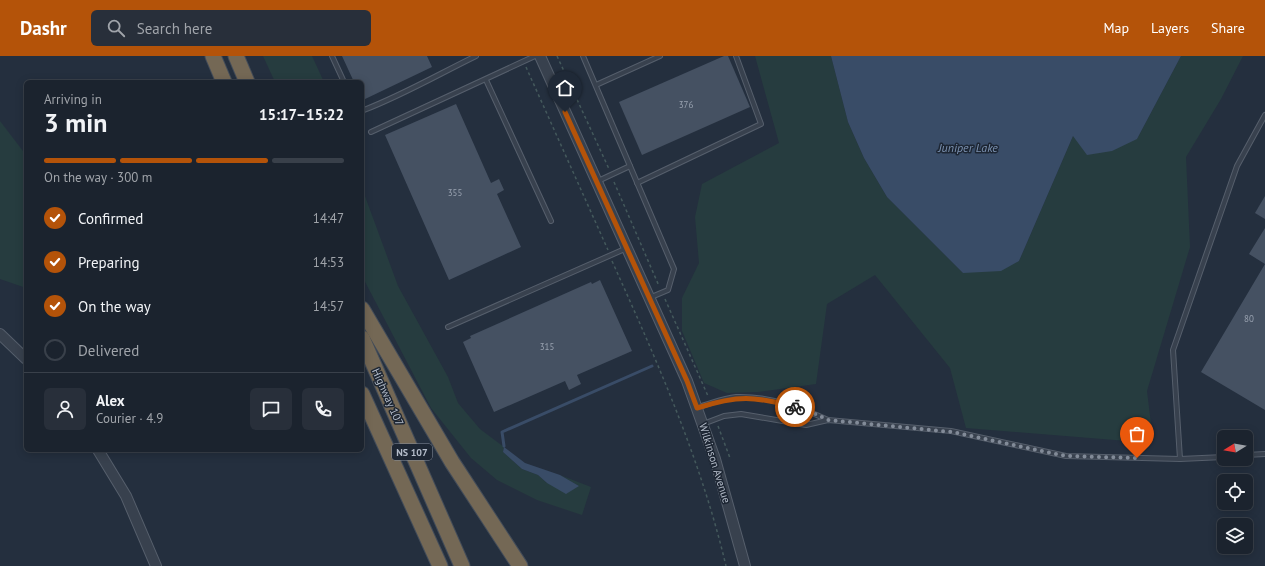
<!DOCTYPE html>
<meta charset="utf-8">
<style>
body{margin:0;font-family:"PT Sans",sans-serif;background:#282f3a;color:#f1f3f6;height:100vh;display:flex;flex-direction:column;font-size:15px;white-space:nowrap}
*{box-sizing:border-box;margin:0}
p{font-size:13px;color:#a0a4aa}
.icon{flex:none;width:22px;height:22px;fill:none;stroke:currentColor;stroke-width:2;stroke-linecap:round;stroke-linejoin:round}
.map{position:relative;flex:1;overflow:hidden}
.details{position:absolute;left:24px;top:24px;width:340px;height:372px;display:flex;flex-direction:column;background:#1b232e;border-radius:6px;box-shadow:0 2px 10px #0003,0 0 0 1px #39404a}
.details>*{flex:none}
.needle{width:26px;rotate:259deg}
.fabs{position:absolute;left:1217px;top:374px;display:grid;gap:8px}
.fabs a{display:grid;place-items:center;width:36px;height:36px;border-radius:6px;background:#1b232e;box-shadow:0 2px 10px #0003,0 0 0 1px #39404a;font-size:20px}
.pin{position:absolute;display:grid;place-items:center;width:34px;height:34px;color:#fff;margin:-41px -17px;border-radius:50% 50% 50% 0;rotate:-45deg;box-shadow:0 0 4px #0007}
.pin .icon{rotate:45deg}
.courier{position:absolute;display:grid;place-items:center;width:40px;height:40px;margin:-20px;border:3px solid #b45309;border-radius:50%;background:#fff;color:#222;box-shadow:0 1px 5px #0007}
.summary em{font-style:normal;font-weight:600}
.summary div{display:flex;flex-direction:column-reverse}
.summary{display:flex;align-items:center;justify-content:space-between;height:68px;padding:0 20px}
h1{font-size:26px;font-weight:600;line-height:30px}
.bar{display:grid;grid-template-columns:repeat(4,1fr);gap:6px 4px;align-content:center;height:48px;padding:0 20px}
.bar i{height:5px;border-radius:3px;background:#39404a}
.bar .current{background:#b45309}
.bar p{grid-column:span 4}
.line{display:flex;align-items:center;gap:10px;padding:0 20px;border-top:1px solid #39404a}
.line div{flex:1}
.round{display:grid;place-items:center;flex:none;width:42px;height:42px;border-radius:6px;background:#282f3a}
ol{padding:0 20px;list-style:none}
li{display:flex;align-items:center;gap:12px;height:44px}
li p{margin-inline-start:auto}
li .icon{padding:4px;border-radius:50%;background:#b45309;color:#fff;stroke-width:4}
li:last-child{color:#a0a4aa}
li i{width:22px;height:22px;border:2px solid #39404a;border-radius:50%}
header{display:flex;align-items:center;gap:24px;box-sizing:border-box;height:56px;padding:0 20px;background:#b45309;color:#fff}
header strong{font-size:19px}
nav{display:flex;gap:22px;margin-inline-start:auto;font-size:14px}
.search{width:280px;height:36px;background:#282f3a;display:flex;align-items:center;gap:10px;box-sizing:border-box;padding:0 14px;border-radius:6px;color:#a0a4aa;font-size:15px}
.map>svg:first-child{display:block}
.green{fill:#263c3f}
.water{fill:#394c67}
.lines{fill:none;stroke-linecap:round;stroke-linejoin:round}
.stream{stroke:#394c67;stroke-width:3}
.building{fill:#455162}
.service-casing{stroke:#565f6c;stroke-width:6}
.tertiary-casing{stroke:#565f6c;stroke-width:12}
.motorway-casing{stroke:#434c59;stroke-width:17}
.path{stroke:#44595c;stroke-width:1.5;stroke-dasharray:3 3;stroke-linecap:butt}
.service{stroke:#38414e;stroke-width:4}
.tertiary{stroke:#38414e;stroke-width:10}
.motorway{stroke:#746855;stroke-width:15}
.done{stroke:#828b98;stroke-width:4;stroke-dasharray:0 7.2}
.route{stroke:#b45309;stroke-width:5}
.labels{text-anchor:middle;dominant-baseline:central;stroke-width:3;stroke-linejoin:round;paint-order:stroke}
.number-label{font-size:9px;fill:#98a1af}
.shield{fill:#1d2633;stroke:#878f9c;stroke-width:1}
.shield-label{font-size:10px;font-weight:bold;fill:#b4bcc9}
.street-label{font-size:11px;fill:#b4bcc9;stroke:#1d2633}
.water-label{font-size:12px;font-style:italic;fill:#7c92b1;stroke:#1d2633}
</style>
<header>
<strong>Dashr</strong>
<div class="search"><svg class="icon" aria-label="search" viewBox="0 0 24 24"><circle cx="10" cy="10" r="6"/><path d="M15 15l6 6"/></svg>Search here</div>
<nav><a>Map</a><a>Layers</a><a>Share</a></nav>
</header>
<div class="map">
<svg width="1265" height="510" viewBox="0 0 1265 510">
<rect width="100%" height="100%" fill="#242f3e"/>
<g class="green">
<path d="M263,0H312L324,26H275Z"/>
<path d="M755,0H831L848,66L864,102L887,141L963,217L1019,205L1073,80L1137,83L1181,0H1243L1221,43L1186,101L1190,191L1147,335L1152,376L1127,385L966,372L950,312L875,219L827,248L816,328L758,336L727,337L704,327L682,275V242L699,207L695,161L702,128L779,87Z"/>
<path d="M0,65L26,99V232L0,223Z"/>
<path d="M362,132L398,230L448,321L458,347L480,373L504,391L503,396L522,413L538,419L547,427L579,430L560,419L591,431L582,459L537,444L497,424L471,402L431,352L362,220Z"/>
</g>
<g class="water">
<path d="M831,0H1181L1137,83L1112,95L1087,99L1073,80L1019,205L1001,215L963,217L887,141L864,102L848,66Z"/>
<path d="M504,391L525,407L560,419L579,430L566,438L547,427L538,419L522,413L503,396Z"/>
</g>
<g class="lines">
<path class="stream" d="M504,390L502,376L652,310"/>
</g>
<g class="building">
<path d="M342,0H427L432,11L363,44L362,26H354Z"/>
<path d="M724,0H728L750,51L642,99L619,46Z"/>
<path d="M456,48L491,127L499,123L504,134L497,138L521,191L449,224L385,79Z"/>
<path d="M1265,140V163L1255,157Z"/>
<path d="M1265,172V354L1201,316L1265,208L1249,198Z"/>
<path d="M600,224L632,295L577,319L581,328L569,334L565,325L494,356L463,286L471,282L470,280L591,226L592,228Z"/>
</g>
<g class="lines">
<defs>
<g id="service">
<path d="M332,0L344,26"/>
<path d="M583,0L674,213L668,234L649,242"/>
<path d="M486,24L551,165"/>
<path d="M596,29L660,0"/>
<path d="M362,52L364,54C403,39 439,18 476,0"/>
<path d="M371,76L535,0"/>
<path d="M598,125L630,110"/>
<path d="M637,127L761,68L736,0"/>
<path d="M448,271L627,192"/>
<path d="M698,351C710,348 723,342 736,341C767,340 801,351 828,364"/>
<path d="M703,368L724,360L741,358L806,369L828,364L951,375L1066,400L1180,403"/>
<path d="M1246,399L1265,398"/>
<path d="M1224,401L1180,403L1173,294L1237,110L1265,59"/>
</g>
<g id="tertiary">
<path d="M540,0L687,325L715,403L745,510"/>
<path d="M0,278L26,303"/>
<path d="M98,394L126,440L156,510"/>
</g>
<g id="motorway">
<path d="M213,0L224,26"/>
<path d="M236,0L247,26"/>
<path d="M362,253L452,406L520,510"/>
<path d="M362,282L462,510"/>
<path d="M362,338L440,510"/>
</g>
</defs>
<use href="#service" class="service-casing"/>
<use href="#tertiary" class="tertiary-casing"/>
<use href="#motorway" class="motorway-casing"/>
<g class="path">
<path d="M557,0L609,113"/>
<path d="M526,11L608,194"/>
<path d="M614,126L659,230"/>
<path d="M612,205C657,305 701,404 726,510"/>
<path d="M665,243L708,340"/>
<path d="M718,370L730,402"/>
</g>
<use href="#service" class="service"/>
<use href="#tertiary" class="tertiary"/>
<use href="#motorway" class="motorway"/>
</g>
<g class="lines">
<path class="done" d="M795,351L809,355L828,364L952,376L1066,400L1137,402"/>
<path class="route" d="M565,56L687,325L697,352C738,339 754,340 795,351"/>
</g>
<g class="labels">
<g class="number-label">
<text x="686" y="48">376</text>
<text x="455" y="136">355</text>
<text x="1249" y="262">80</text>
<text x="547" y="290">315</text>
</g>
<rect class="shield" x="392" y="388" width="40" height="16" rx="3"/>
<g class="shield-label">
<text x="412" y="396">NS 107</text>
</g>
<g class="street-label">
<text transform="translate(388 341) rotate(66)">Highway 107</text>
<text transform="translate(715 407) rotate(73)">Wilkinson Avenue</text>
</g>
<g class="water-label">
<text x="968" y="91">Juniper Lake</text>
</g>
</g>
</svg>
<div class="fabs">
<a><svg class="needle" viewBox="-14 -14 28 28"><path d="M0-13l5 13h-10z" fill="#e53935"/><path d="M0 13l5-13h-10z" fill="#a0a4aa"/></svg></a>
<a><svg class="icon" aria-label="locate" viewBox="0 0 24 24"><circle cx="12" cy="12" r="6"/><path d="M12 2v4M12 18v4M2 12h4M18 12h4"/></svg></a>
<a><svg class="icon" aria-label="layers" viewBox="0 0 24 24"><path d="M12 4l9 5-9 5-9-5zM3 14l9 5 9-5"/></svg></a>
</div>
<div class="pin" style="left:1137px;top:402px;background:#ea580c"><svg class="icon" aria-label="bag" viewBox="0 0 24 24"><path d="M5 8h14l-1 12H6zM9 8a3 3 0 0 1 6 0"/></svg></div>
<div class="pin" style="left:565px;top:56px;background:#1f2937"><svg class="icon" aria-label="home" viewBox="0 0 24 24"><path d="M3 11l9-7 9 7M6 9v11h12V9"/></svg></div>
<div class="courier" style="left:795px;top:351px"><svg class="icon" aria-label="bike" viewBox="0 0 24 24"><circle cx="6" cy="16" r="4"/><circle cx="18" cy="16" r="4"/><path d="M6 16l4-8h5l3 8M10 8l3 8H6M13 5h3"/></svg></div>
<section class="details">
<div class="summary"><div><h1>3 min</h1><p>Arriving in</p></div><em>15:17–15:22</em></div>
<div class="bar"><i class="current"></i><i class="current"></i><i class="current"></i><i></i><p>On the way · 300 m</p></div>
<ol>
<li><svg class="icon" aria-label="check" viewBox="0 0 24 24"><path d="M5 12l5 5 9-10"/></svg>Confirmed<p>14:47</p></li>
<li><svg class="icon" aria-label="check" viewBox="0 0 24 24"><path d="M5 12l5 5 9-10"/></svg>Preparing<p>14:53</p></li>
<li><svg class="icon" aria-label="check" viewBox="0 0 24 24"><path d="M5 12l5 5 9-10"/></svg>On the way<p>14:57</p></li>
<li><i></i>Delivered</li>
</ol>
<div class="line" style="height:72px"><a class="round"><svg class="icon" aria-label="person" viewBox="0 0 24 24"><circle cx="12" cy="8" r="4"/><path d="M4 21q1-7 8-7t8 7"/></svg></a><div><b>Alex</b><p>Courier · 4.9</p></div><a class="round"><svg class="icon" aria-label="chat" viewBox="0 0 24 24"><path d="M4 5h16v11H9l-5 4z"/></svg></a><a class="round"><svg class="icon" aria-label="phone" viewBox="0 0 24 24"><path d="M5 4h4l2 5-3 2q2 4 5 5l2-3 5 2v4C11 20 4 13 5 4z"/></svg></a></div>
</section>
</div>
